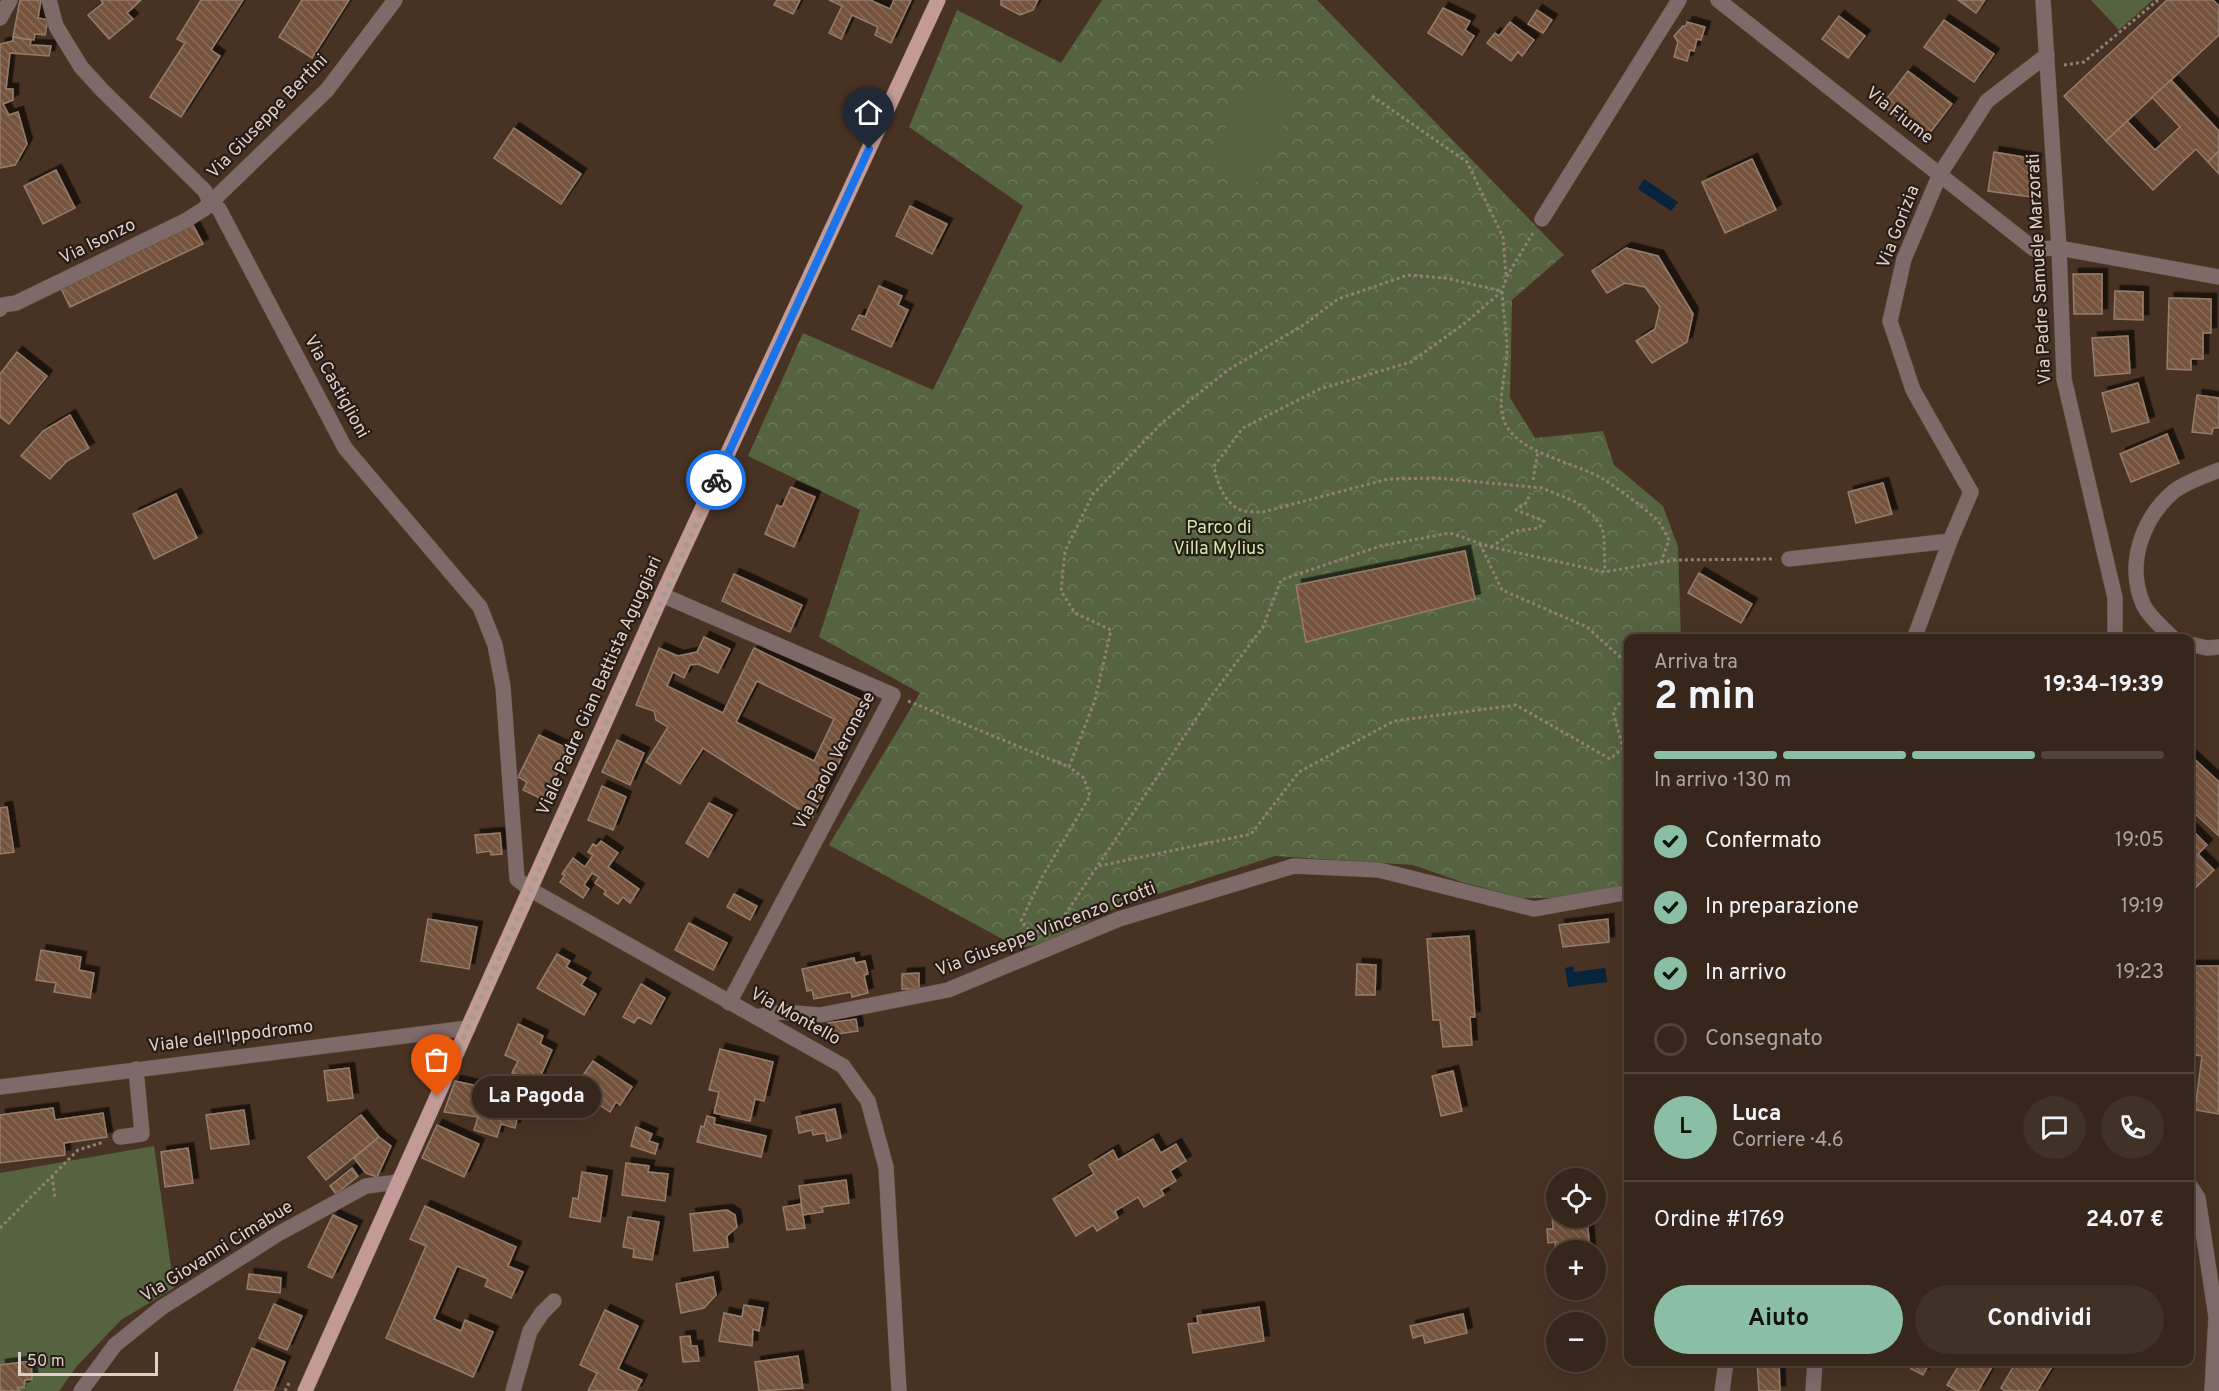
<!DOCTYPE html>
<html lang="it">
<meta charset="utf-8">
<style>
body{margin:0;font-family:Overpass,sans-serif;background:#413228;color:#f1f3f6;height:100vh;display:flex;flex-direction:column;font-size:22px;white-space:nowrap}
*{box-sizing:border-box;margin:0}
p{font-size:20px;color:#aaa5a3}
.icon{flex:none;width:33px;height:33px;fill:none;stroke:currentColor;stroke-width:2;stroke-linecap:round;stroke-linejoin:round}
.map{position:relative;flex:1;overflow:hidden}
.details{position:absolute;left:1624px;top:634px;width:570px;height:732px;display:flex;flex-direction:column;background:#36261b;border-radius:12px;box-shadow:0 6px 24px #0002,0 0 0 2px #50433a}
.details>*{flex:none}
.tools{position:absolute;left:1546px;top:1168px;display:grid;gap:12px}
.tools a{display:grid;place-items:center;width:60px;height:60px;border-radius:50%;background:#36261b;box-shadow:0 6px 24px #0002,0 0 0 2px #50433a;font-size:30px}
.scale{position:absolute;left:18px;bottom:15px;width:140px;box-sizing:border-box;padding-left:6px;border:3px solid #ded0c8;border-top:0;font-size:16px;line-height:21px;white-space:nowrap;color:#ded0c8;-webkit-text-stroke:4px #271d16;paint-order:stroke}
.pin{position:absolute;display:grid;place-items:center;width:51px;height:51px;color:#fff;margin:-62px -26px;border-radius:50% 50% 50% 0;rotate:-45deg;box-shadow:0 0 6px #0007}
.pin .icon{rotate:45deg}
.courier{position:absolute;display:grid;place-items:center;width:60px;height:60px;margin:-30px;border:4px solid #1a73e8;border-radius:50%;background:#fff;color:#222;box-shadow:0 2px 8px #0007}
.bubble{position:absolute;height:42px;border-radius:21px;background:#36261b;box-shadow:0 6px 24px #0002,0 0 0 2px #50433a;font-size:20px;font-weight:700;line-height:42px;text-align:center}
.headline em{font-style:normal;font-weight:700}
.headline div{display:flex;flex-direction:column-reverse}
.headline{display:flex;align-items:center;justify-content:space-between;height:102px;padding:0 30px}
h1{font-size:39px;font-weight:700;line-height:45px}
.bar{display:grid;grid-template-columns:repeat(4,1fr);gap:9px 6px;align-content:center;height:72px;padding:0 30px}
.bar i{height:8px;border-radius:4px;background:#50433a}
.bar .on{background:#8abfa5}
.bar p{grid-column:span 4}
.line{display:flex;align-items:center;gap:15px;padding:0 30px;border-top:2px solid #50433a}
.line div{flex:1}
.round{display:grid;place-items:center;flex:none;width:63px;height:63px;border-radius:32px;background:#413228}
ol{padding:0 30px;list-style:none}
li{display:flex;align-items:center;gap:18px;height:66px}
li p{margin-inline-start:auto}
li .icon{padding:6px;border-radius:50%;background:#8abfa5;color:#111;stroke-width:4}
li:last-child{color:#aaa5a3}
li i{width:33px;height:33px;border:3px solid #50433a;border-radius:50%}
.cta{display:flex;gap:12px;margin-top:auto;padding:12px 30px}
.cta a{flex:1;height:69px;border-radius:36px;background:#8abfa5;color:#111;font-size:24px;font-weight:700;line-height:69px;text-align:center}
.cta a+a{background:#413228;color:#f1f3f6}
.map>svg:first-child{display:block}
.park{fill:url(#park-crowns)}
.pitch{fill:#556341}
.water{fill:#06253c}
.building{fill:url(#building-back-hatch);stroke:#967c6c;stroke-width:1.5;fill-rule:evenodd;filter:url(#shadow)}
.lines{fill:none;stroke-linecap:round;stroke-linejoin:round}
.minor-casing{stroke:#634e42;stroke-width:16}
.major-casing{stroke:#634e42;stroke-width:16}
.path{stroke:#928075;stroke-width:3;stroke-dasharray:3 3;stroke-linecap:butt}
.minor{stroke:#7e6a68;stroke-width:15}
.major{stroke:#c39b96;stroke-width:15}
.done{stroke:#aa998f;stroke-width:6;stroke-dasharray:0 10.8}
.route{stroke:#1a73e8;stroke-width:8}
.labels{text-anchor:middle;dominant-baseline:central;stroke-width:4.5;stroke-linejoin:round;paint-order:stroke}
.street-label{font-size:18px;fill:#ded0c8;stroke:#271d16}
.park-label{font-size:18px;fill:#cee8aa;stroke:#271d16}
</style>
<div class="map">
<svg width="2219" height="1391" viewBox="0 0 2219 1391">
<defs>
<pattern id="park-crowns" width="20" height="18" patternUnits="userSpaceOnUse" patternTransform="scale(1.5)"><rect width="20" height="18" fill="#556341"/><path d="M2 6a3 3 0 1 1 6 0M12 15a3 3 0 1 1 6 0" fill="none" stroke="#6d785b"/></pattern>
<pattern id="building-back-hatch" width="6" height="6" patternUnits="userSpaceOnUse" patternTransform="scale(1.5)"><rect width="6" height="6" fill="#75533d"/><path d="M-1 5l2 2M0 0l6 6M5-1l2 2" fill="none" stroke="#886b58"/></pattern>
<filter id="shadow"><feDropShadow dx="5.5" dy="-5.5" stdDeviation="0" flood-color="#0009"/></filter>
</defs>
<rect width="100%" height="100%" fill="#483224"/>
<path class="park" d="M1102,0H1317L1564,255L1512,300L1510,398L1535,438L1603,431L1614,465L1663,506L1678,547L1681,639H1629V883L1572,898H1521L1459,881L1413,865L1275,856L1115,908L1047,943L1019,948L829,845L920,693L819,637L860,510L748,456L803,333L933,390L1023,206L909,127L957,10L1061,63Z"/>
<g class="pitch">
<path d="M2091,0H2153L2119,30Z"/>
<path d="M1250,74L1297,94L1254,187L1209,166Z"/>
<path d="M154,1146L174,1288L121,1320L77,1366L59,1391H0V1173Z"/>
</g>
<g class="water">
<path d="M1644,179L1678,202L1671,211L1638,189Z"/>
<path d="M1573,966L1574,972L1605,968L1607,982L1568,987L1565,968Z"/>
</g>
<g class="building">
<path d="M20,0H41L38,18L48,20L45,35L35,34L34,40L13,37Z"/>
<path d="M101,0H141L127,13L133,19L109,39L88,15L103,3Z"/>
<path d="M201,0H243L211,50L220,56L181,117L150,97L185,43L177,39Z"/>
<path d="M302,0H349L312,58L279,37Z"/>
<path d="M777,0H800L793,14L774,5Z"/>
<path d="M829,0H870L890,9L894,0H911L891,43L875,35L878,27L852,15L841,39L829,33L842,6Z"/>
<path d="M1001,0H1038L1033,10L1020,15L1001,5Z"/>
<path d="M1958,0H1985L1976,13Z"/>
<path d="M2167,0H2213L2219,6V35L2106,141L2064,96Z"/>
<path d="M1443,8L1470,21L1465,30L1474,36L1462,55L1428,33Z"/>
<path d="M1537,10L1552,20L1543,33L1528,24Z"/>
<path d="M1839,16L1865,36L1848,58L1822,39Z"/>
<path d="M1944,20L1994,54L1974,82L1924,47Z"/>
<path d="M1510,22L1534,40L1522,56L1518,52L1511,61L1487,43L1495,33L1499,36Z"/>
<path d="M1687,22L1705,27L1701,40L1697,39L1694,51L1690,50L1687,61L1674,57L1678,42L1674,36L1683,26H1686Z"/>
<path d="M13,37L31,40L30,45L51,46L49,56L10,53L6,89H13V100L3,104L9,115L18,112L27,144L15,165L0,168V44L13,41Z"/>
<path d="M1908,71L1952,104L1926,138L1882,105Z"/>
<path d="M2171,80L2219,131V151L2208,162L2196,149L2153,190L2106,141L2127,121L2155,150L2180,127L2152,97Z"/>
<path d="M514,128L581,174L561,204L494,158Z"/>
<path d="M2219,151V174L2208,162Z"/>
<path d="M1994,152L2036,159L2031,197L1988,191Z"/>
<path d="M1752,159L1776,210L1725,233L1702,182Z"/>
<path d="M56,170L75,208L43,224L24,186Z"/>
<path d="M910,206L947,224L932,254L896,236Z"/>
<path d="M193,225L203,244L70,307L61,288Z"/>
<path d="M1626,248L1658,256L1693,314L1687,342L1652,363L1636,341L1655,329L1660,307L1645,287L1625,283L1607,293L1592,271Z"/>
<path d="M2073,274H2102V314H2074Z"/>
<path d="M879,286L902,296L898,305L908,310L891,347L852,329L859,315L865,317Z"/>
<path d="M2115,291L2143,292V320L2114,319Z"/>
<path d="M2169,298L2211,299V333H2203V359H2191V370L2167,369Z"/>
<path d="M2128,336L2130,373L2095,376L2092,338Z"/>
<path d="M17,352L47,376L9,424L0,417V374Z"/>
<path d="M2138,383L2149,422L2112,432L2102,393Z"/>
<path d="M2197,395L2219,398V428H2213L2212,434L2192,432Z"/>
<path d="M70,415L89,448L67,461L50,479L21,456L43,431Z"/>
<path d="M2167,434L2179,463L2131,482L2120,454Z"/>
<path d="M1883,483L1892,514L1856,523L1848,492Z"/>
<path d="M791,487L815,497L794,547L765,534L777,505L782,507Z"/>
<path d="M176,494L197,538L154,559L133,514Z"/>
<path d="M1465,551L1475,599L1306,642L1296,585Z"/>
<path d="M1699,573L1752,604L1741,623L1688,593Z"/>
<path d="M734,574L802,605L790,632L722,601Z"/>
<path d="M704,637L730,649L718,673L698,664L690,665L684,678L673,672L667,686L723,713L754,648L868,703L812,818L703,748L680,784L646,762L668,727L656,720L654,711L636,705L659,648L678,656L697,652ZM757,681L834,719L814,761L736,722Z"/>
<path d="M539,735L569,749L544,800L523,790L527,782L518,777Z"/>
<path d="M617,740L644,753L630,785L602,772Z"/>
<path d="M2190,755L2219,782V836L2190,809Z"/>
<path d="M602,786L626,797L613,830L588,820Z"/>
<path d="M709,803L732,815L708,857L686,843Z"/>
<path d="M7,807L14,852L0,854V808Z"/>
<path d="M2190,828L2207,845L2198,854L2214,870L2190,893Z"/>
<path d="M500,833L502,854L491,855L490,851L477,853L475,835Z"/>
<path d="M601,841L618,853L608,867L639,889L630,903L623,897L618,904L604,894L606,891L595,883L599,877L592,873L584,885L589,889L583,898L560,882L565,875L562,874L573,858L585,867L593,855L588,852L593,844L597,846Z"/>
<path d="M734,894L757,906L750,920L727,907Z"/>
<path d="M428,919L477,927L469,969L421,961Z"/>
<path d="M1608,919L1609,942L1563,947L1559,925Z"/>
<path d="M689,923L727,943L713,970L675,950Z"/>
<path d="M1469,936L1475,1017H1470L1472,1045L1443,1047L1440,1020H1433L1427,939Z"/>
<path d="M41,950L81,957L79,970L94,973L90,998L54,992L56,983L36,980Z"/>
<path d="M557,954L570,961L566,967L586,978L581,985L596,994L584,1015L537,988Z"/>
<path d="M854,958L855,963L865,961L868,974L864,975L868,993L852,997L851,992L814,999L812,990L807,991L802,969Z"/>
<path d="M1357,964L1376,965L1375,995H1356Z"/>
<path d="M2190,966H2219V1114L2195,1110L2202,1056L2190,1054Z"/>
<path d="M919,973V989H902V974Z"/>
<path d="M641,984L665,998L651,1024L638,1017L634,1023L623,1017Z"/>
<path d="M856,1019L858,1031L830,1035L828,1023Z"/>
<path d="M518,1024L543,1036L540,1044L552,1050L537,1084L512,1073L518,1061L505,1055Z"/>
<path d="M720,1049L773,1062L764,1101L755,1099L750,1121L714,1113L719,1092L709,1090Z"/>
<path d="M593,1061L632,1087L620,1105L616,1102L610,1112L574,1088Z"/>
<path d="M349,1068L353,1098L328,1101L324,1071Z"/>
<path d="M1453,1071L1462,1111L1441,1116L1432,1076Z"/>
<path d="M455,1081L478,1086L476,1097L520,1105L515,1128L501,1124L497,1137L474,1130L478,1117L444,1112Z"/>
<path d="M547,1083L562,1091L552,1112L538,1104Z"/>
<path d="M53,1108L55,1120L103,1113L107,1137L64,1143L65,1155L0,1163V1115Z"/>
<path d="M835,1109L841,1138L827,1141L825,1133L813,1135L812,1130L799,1133L796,1117Z"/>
<path d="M244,1110L249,1144L211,1149L206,1115Z"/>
<path d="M361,1115L379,1137L326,1180L308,1157Z"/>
<path d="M707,1116L715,1118L714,1124L766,1136L761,1157L697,1142L701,1126L704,1127Z"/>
<path d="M437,1125L479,1144L464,1177L422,1158Z"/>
<path d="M636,1127L652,1134L649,1141L658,1144L655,1154L631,1146Z"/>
<path d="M379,1137L391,1146L377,1177L366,1173L354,1158Z"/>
<path d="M1153,1139L1161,1153L1176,1144L1186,1161L1170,1171L1176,1181L1161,1190L1164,1195L1144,1207L1138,1197L1115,1211L1118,1218L1097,1231L1093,1225L1076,1236L1053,1199L1094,1174L1089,1165L1113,1150L1118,1160Z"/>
<path d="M188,1148L193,1183L165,1187L161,1152Z"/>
<path d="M626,1163L649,1166L648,1172L668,1174L665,1201L622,1195Z"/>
<path d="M352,1168L358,1176L336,1194L330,1186Z"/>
<path d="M582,1172L607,1176L600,1222L570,1217L573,1198L578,1199Z"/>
<path d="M846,1180L849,1203L822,1207L823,1212L803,1215L799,1186Z"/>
<path d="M801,1204L805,1228L787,1230L783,1207Z"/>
<path d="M425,1206L516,1247L508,1266L523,1272L511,1298L485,1286L488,1279L457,1266L434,1319L461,1331L465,1320L493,1332L473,1377L386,1338L426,1246L410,1239Z"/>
<path d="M727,1210L735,1215L737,1227L727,1236L728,1247L694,1251L690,1214Z"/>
<path d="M1552,1214H1557V1218H1587L1590,1251H1557L1556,1255L1555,1242L1548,1243L1547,1229H1553Z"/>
<path d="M333,1215L357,1226L332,1278L308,1267Z"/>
<path d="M628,1217L659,1222L652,1260L633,1257L634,1249L623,1247Z"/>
<path d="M249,1274L281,1278L280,1293L247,1289Z"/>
<path d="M713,1277L716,1295L704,1308L681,1313L676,1284Z"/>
<path d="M274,1304L302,1316L287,1350L259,1338Z"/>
<path d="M744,1305L763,1308L759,1331L753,1329L752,1346L719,1341L724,1313L742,1317Z"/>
<path d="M1259,1307L1264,1341L1193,1353L1188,1324L1198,1323L1197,1316Z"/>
<path d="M605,1310L638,1326L618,1369L642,1380L636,1391H588L597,1373L580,1365Z"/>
<path d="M1463,1314L1467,1333L1425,1343L1423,1335L1413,1338L1410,1326Z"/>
<path d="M690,1336L691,1346H697L699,1361L683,1362L680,1337Z"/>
<path d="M252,1348L285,1362L273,1391H234Z"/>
<path d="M798,1356L803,1388L759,1391L755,1362Z"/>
<path d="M31,1361L32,1379L25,1380L24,1387L17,1388L20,1391H0V1365Z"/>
<path d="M1757,1362H1779L1780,1391H1759Z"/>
<path d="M1915,1362H1930L1923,1375L1911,1369Z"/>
<path d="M1961,1362H1995L1978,1391H1957L1947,1385Z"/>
<path d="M2016,1362H2055L2037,1391H2005L2001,1388Z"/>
</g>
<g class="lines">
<defs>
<g id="minor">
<path d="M49,0L56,26L81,67L102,90L205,191L210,202L219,209L345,448L480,607L495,645L503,687L517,879L531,890L843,1066L868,1101L886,1167L899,1391"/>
<path d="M1718,0L2034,249L2059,248L2219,277"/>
<path d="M2043,0L2059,248L2064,379L2115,598V639"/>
<path d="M0,18L10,0"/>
<path d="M1542,219L1679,0"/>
<path d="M0,309L3,305L16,303L185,221L204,209L327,90L395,0"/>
<path d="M1789,559L1950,541"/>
<path d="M662,595L893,695L729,1003"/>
<path d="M1914,639L1950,541L1971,492L1913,390L1890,321L1904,259L1940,174L1987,101L2047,55"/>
<path d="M2174,639C2164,629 2149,617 2143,604C2126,564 2142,519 2173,492C2185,482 2205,476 2219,470"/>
<path d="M2190,644L2207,648L2219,647"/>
<path d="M756,1017L782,1012L820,1015L948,990L1119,919L1294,866L1379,870L1534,909L1629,892"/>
<path d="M0,1087L468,1028"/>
<path d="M120,1137L142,1134L136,1069"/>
<path d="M2190,1186L2198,1198L2216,1317L2212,1391"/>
<path d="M81,1391L115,1345L161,1308L278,1234L366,1186L398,1182"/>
<path d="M513,1391L530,1331L542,1313L554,1301"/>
<path d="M1722,1391L1726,1362"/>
<path d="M1813,1391L1815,1362"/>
</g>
<path id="major" d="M305,1391L662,595L938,0"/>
</defs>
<use href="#minor" class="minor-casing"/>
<use href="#major" class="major-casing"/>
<g class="path">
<path d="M2064,65L2084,62L2158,0"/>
<path d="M1372,96L1467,162L1503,237L1506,274"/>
<path d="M1533,233L1507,276L1502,291L1465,323L1411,362L1320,389L1243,428L1214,466C1217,483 1225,506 1244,511C1250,512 1257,512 1263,512L1388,479L1437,478L1542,488L1576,502L1593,515L1602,528L1604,537L1605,572"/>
<path d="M1533,480L1538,451"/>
<path d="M1480,544L1502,590L1587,627L1629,665"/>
<path d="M1491,547L1515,531L1539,528L1544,521L1516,510L1527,502L1530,493"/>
<path d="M1661,562L1675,560L1773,559"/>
<path d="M633,620L630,618L637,607"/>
<path d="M908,701L1069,767L1095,700L1111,630L1075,613L1061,591L1065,551L1093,494L1162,423L1228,370L1305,324L1338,299L1408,275L1445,278L1502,291C1503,309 1506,328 1507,346C1508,369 1495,402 1505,423C1519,454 1575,462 1603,479C1620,490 1639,504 1654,517C1661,523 1665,533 1669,540L1661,562L1605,572L1491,547L1450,533L1380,546L1281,580L1263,627L1212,695L1058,925"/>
<path d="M1099,866L1251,834L1299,772L1394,721L1516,705L1610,759L1623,748L1613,712L1621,701L1629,702"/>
<path d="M1051,927L1032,933L1021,921L1042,877L1090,796L1084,778L1069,767"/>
<path d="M52,1176L55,1198"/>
<path d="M0,1228L78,1150L104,1142"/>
<path d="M285,1391L289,1383"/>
</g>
<use href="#minor" class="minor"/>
<use href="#major" class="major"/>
</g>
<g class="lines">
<path class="done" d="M437,1096L716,480"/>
<path class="route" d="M716,480L869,149"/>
</g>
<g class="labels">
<g class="street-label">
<text transform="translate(1899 116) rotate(38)">Via Fiume</text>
<text transform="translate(268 117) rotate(-46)">Via Giuseppe Bertini</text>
<text transform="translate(1899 227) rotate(-69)">Via Gorizia</text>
<text transform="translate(98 242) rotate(-26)">Via Isonzo</text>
<text transform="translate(2040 269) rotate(-93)">Via Padre Samuele Marzorati</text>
<text transform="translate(336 387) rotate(61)">Via Castiglioni</text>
<text transform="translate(600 686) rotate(-66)">Viale Padre Gian Battista Aguggiari</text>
<text transform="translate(835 761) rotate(-62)">Via Paolo Veronese</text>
<text transform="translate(1046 930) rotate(-21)">Via Giuseppe Vincenzo Crotti</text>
<text transform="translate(795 1017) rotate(29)">Via Montello</text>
<text transform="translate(231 1037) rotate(-7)">Viale dell'Ippodromo</text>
<text transform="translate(217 1252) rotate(-32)">Via Giovanni Cimabue</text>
</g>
<g class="park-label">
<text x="1219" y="528">Parco di<tspan x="1219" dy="21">Villa Mylius</tspan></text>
</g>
</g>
</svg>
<div class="tools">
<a><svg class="icon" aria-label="locate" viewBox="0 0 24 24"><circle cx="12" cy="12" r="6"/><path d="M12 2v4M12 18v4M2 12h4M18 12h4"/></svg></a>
<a>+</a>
<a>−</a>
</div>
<div class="scale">50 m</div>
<div class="pin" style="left:437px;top:1096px;background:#ea580c"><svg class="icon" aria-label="bag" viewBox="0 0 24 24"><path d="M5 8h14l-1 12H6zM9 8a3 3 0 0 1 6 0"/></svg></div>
<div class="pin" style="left:869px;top:149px;background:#1f2937"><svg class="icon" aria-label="home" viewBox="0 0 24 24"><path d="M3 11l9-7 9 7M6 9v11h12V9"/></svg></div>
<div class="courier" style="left:716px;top:480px"><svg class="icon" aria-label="bike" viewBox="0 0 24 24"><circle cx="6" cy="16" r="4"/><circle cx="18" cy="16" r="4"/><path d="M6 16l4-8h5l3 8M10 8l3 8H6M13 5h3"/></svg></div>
<div class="bubble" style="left:472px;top:1076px;width:129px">La Pagoda</div>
<section class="details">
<div class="headline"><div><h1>2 min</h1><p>Arriva tra</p></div><em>19:34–19:39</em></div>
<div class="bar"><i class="on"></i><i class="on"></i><i class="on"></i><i></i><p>In arrivo · 130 m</p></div>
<ol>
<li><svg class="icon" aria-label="check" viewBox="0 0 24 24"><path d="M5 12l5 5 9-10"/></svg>Confermato<p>19:05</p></li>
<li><svg class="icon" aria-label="check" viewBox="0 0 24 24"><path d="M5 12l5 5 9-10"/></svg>In preparazione<p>19:19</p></li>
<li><svg class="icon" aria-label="check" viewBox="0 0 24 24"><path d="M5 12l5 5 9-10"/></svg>In arrivo<p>19:23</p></li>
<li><i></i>Consegnato</li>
</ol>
<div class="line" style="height:108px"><b class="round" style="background:#8abfa5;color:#111">L</b><div><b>Luca</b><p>Corriere · 4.6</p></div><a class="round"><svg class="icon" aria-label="chat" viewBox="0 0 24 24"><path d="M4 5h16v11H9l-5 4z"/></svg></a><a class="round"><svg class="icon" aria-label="phone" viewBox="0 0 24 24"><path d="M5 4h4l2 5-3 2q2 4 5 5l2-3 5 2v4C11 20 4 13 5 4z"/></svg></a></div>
<div class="line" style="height:78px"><div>Ordine #1769</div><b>24.07 €</b></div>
<div class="cta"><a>Aiuto</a><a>Condividi</a></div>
</section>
</div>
